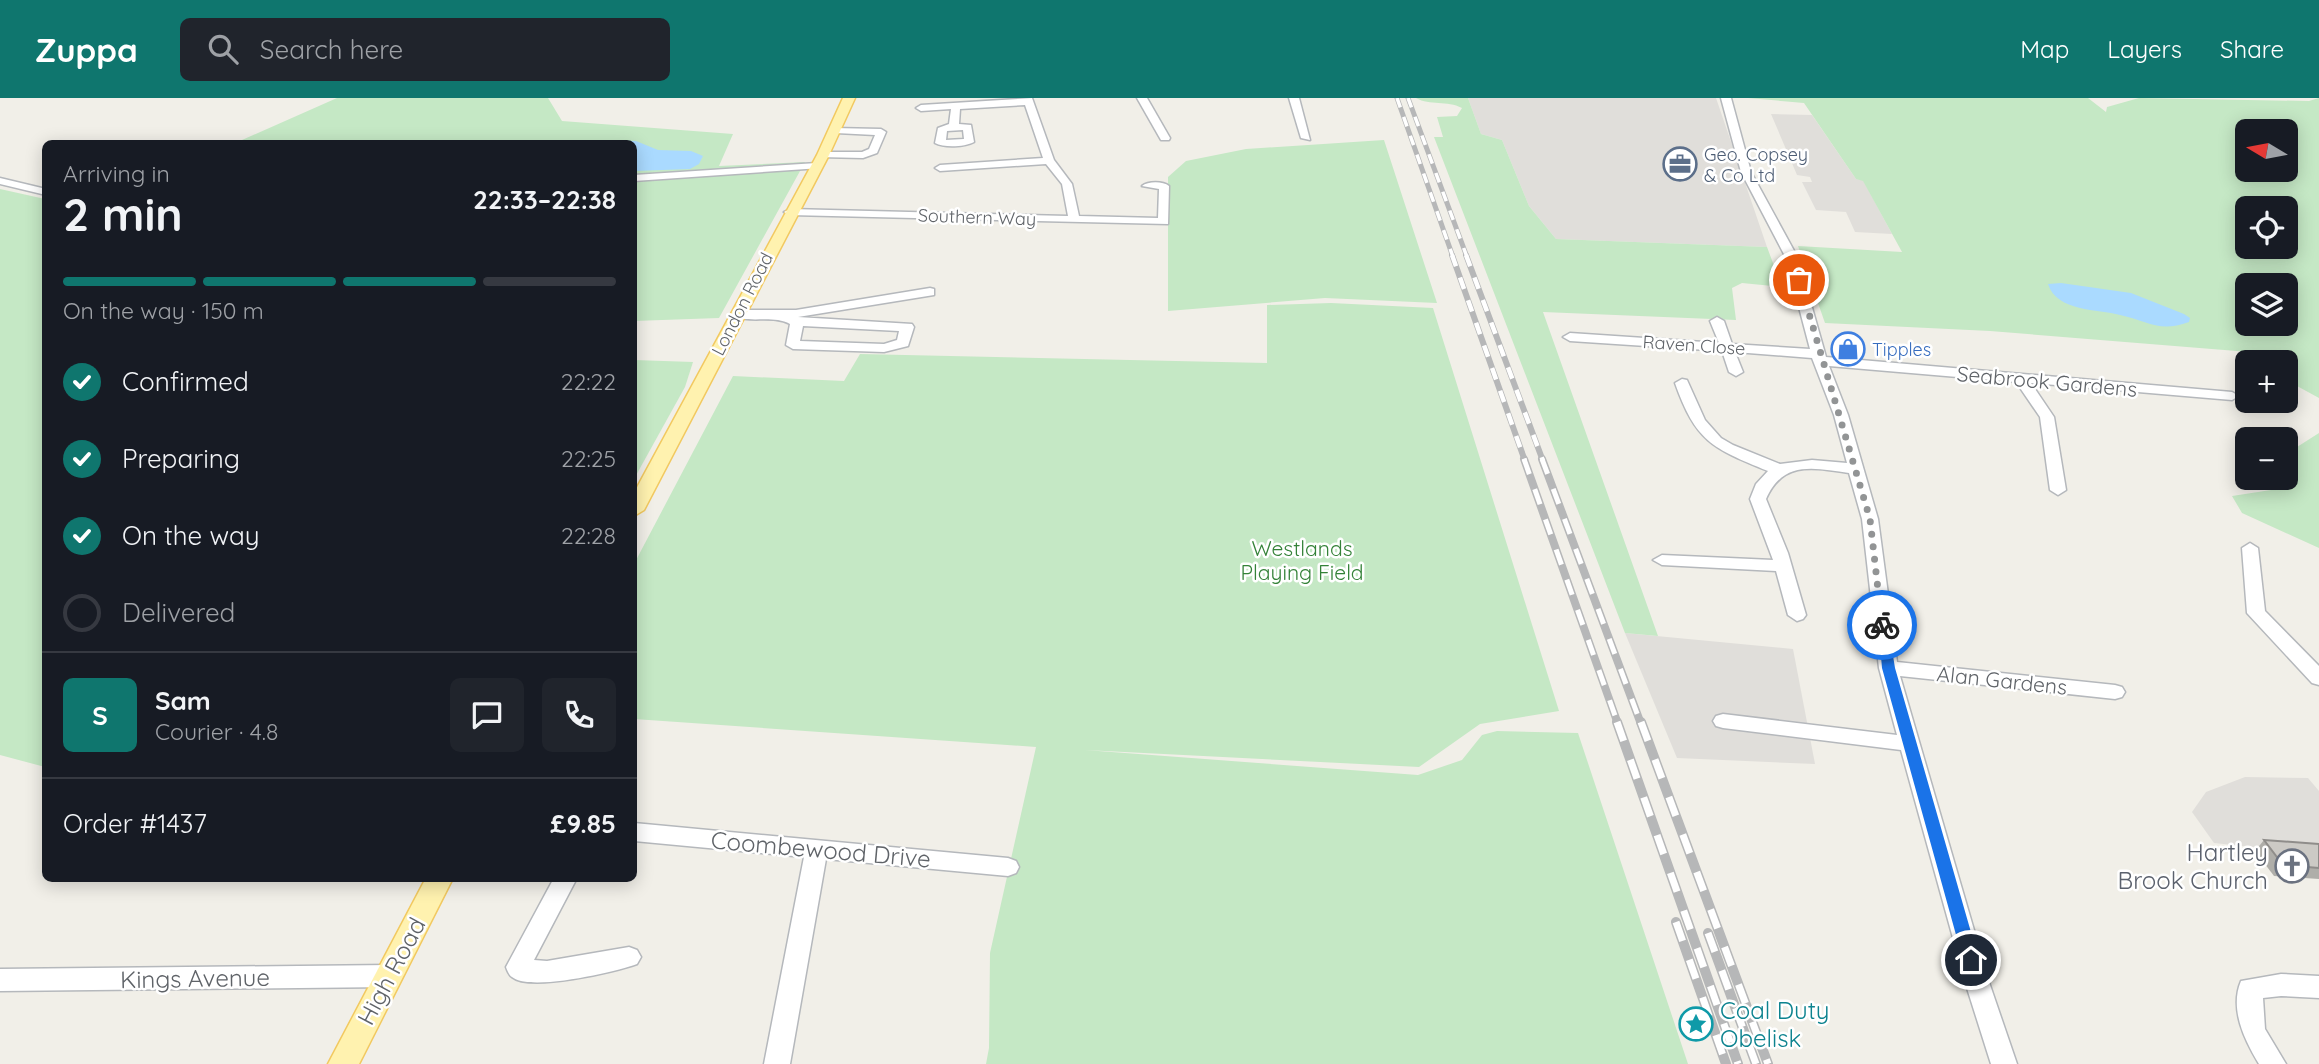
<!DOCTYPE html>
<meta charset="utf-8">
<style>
body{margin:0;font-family:Quicksand,sans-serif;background:#20242c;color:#f1f3f6;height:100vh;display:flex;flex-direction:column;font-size:26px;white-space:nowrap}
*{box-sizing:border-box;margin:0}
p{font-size:23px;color:#9ea1a6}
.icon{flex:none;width:38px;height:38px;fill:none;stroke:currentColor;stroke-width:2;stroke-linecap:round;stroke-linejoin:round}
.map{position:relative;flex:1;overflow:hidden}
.drawer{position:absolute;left:42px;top:42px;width:595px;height:742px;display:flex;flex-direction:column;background:#171b24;border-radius:10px;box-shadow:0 4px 18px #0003}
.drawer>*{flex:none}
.needle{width:46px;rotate:280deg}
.controls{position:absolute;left:2235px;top:21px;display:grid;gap:14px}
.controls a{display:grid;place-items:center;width:63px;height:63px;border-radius:10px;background:#171b24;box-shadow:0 4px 18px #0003;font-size:35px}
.pin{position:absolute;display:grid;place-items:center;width:60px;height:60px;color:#fff;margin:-30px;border:4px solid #fff;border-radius:50%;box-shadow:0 2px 7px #0007}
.courier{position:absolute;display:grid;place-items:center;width:70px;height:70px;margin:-35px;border:5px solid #1a73e8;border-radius:50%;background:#fff;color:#222;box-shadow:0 2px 9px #0007}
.summary em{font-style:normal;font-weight:700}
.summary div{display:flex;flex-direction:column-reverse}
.summary{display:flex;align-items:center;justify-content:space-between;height:119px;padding:0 21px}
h1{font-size:46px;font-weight:700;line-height:52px}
.bar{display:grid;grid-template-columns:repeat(4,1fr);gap:10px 7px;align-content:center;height:84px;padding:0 21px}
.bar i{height:9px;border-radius:5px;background:#363941}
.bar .current{background:#0f766e}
.bar p{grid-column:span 4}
.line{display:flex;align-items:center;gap:18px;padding:0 21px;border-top:2px solid #363941}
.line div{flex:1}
.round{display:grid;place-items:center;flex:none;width:74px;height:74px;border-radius:10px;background:#20242c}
ol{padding:0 21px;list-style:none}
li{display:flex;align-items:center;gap:21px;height:77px}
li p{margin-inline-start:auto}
li .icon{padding:7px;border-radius:50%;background:#0f766e;color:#fff;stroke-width:4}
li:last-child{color:#9ea1a6}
li i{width:38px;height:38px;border:4px solid #363941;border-radius:50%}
header{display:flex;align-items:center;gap:42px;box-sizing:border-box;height:98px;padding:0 35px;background:#0f766e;color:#fff}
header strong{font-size:33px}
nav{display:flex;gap:38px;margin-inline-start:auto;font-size:24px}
.search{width:490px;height:63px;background:#20242c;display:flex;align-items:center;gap:18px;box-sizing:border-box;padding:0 24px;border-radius:10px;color:#9ea1a6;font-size:26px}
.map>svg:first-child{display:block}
.industrial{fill:#e0deda}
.green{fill:#c5e8c5;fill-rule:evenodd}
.water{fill:#aadaff}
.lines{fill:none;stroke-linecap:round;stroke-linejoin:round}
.minor-casing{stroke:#b5b8bc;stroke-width:3}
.major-casing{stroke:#f2c960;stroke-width:3}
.minor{fill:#fff;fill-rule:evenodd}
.major{fill:#fff2af;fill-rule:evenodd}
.rail-far3-casing{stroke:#b6b7b8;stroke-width:5}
.rail-far2-casing{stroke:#b6b7b8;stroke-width:6}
.rail-far1-casing{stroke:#b6b7b8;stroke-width:8}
.rail-casing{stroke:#b6b7b8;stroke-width:10}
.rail-far3{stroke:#fff;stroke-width:3.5;stroke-dasharray:10;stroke-linecap:butt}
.rail-far2{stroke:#fff;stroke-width:4.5;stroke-dasharray:12;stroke-linecap:butt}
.rail-far1{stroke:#fff;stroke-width:5;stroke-dasharray:16;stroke-linecap:butt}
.rail{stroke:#fff;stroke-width:7;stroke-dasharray:20;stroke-linecap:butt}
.wall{fill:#afaea9}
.building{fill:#cccac5;stroke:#8f8d8a;stroke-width:2}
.route{fill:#1a73e8}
.done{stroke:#929495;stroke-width:7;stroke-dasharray:0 12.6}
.labels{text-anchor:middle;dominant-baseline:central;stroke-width:5;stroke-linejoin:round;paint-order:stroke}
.far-service-label{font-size:18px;fill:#4e5e75;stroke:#fff;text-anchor:start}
.far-street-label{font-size:18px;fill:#5f6368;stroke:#fff}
.far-shop-label{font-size:18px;fill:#366cbe;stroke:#fff;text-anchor:start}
.street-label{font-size:21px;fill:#5f6368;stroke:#fff}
.park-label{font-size:21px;fill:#348238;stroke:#fff}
.near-street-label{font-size:24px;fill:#5f6368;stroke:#fff}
.near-worship-label{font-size:24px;fill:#5b616d;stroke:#fff;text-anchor:end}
.near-culture-label{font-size:24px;fill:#0d838f;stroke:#fff;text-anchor:start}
</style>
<header>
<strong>Zuppa</strong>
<div class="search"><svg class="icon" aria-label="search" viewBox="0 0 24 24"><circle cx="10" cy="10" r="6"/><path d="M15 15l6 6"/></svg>Search here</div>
<nav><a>Map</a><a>Layers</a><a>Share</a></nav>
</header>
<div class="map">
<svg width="2319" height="966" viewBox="0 0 2319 966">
<rect width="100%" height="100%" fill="#f1efe8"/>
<g class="industrial">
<path d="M1468,0H1716L1767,149L1556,141L1529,108L1502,42L1481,36Z"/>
<path d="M1771,16L1812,17L1856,81L1863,82L1892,136L1855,134L1846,114L1816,112L1802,84H1812L1810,79L1797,77Z"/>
<path d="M1625,535L1793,551L1815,666L1677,660Z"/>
<path d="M2245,679L2308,680L2319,693V756L2214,745L2192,714L2206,694Z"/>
</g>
<g class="green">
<path d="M337,0H548L562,23L733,36L719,68L805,64L719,220L634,223V46H233Z"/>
<path d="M1416,0H1468L1481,36L1502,42L1529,108L1556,141L1767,149L1782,189L1742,185L1732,190L1736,222L1543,214L1658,538L1625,535L1434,39H1443L1437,19L1457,18L1462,10C1447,2 1430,8 1416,0Z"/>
<path d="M1748,0H2088L2106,14L2107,9L2139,0L2309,3L2319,0V300L2286,282V264H2262L2249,254L1990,233L1825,225L1798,148L1902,154L1863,83L1856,81L1804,5ZM2247,33H2286V72H2247ZM2247,110H2286V149H2247ZM2247,187H2286V226H2247Z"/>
<path d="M1384,42L1437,205L1325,200L1168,213V79L1186,63L1246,51Z"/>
<path d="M0,91L45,101V669L0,657Z"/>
<path d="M1331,205L1433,210L1559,613L1480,626L1419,669L1085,652L1418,677L1462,662L1482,637L1497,633L1578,635L1688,966H986L989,950L990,855L1036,649L634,621V466L733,278L844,283L860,256L1267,265V207Z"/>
<path d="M634,262L693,264L685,289L634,381Z"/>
<path d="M2319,335V450L2242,415L2232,398L2271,392L2261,380H2286V356Z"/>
</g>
<g class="water">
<path d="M611,42L636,43L658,52L691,53L703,58L699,66L690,71L634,73V46L605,45Z"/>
<path d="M2061,185L2131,195L2184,216L2190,220L2189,224C2159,235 2148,223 2120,217C2098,211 2057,214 2048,186Z"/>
</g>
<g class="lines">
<defs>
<g id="minor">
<path d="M1032,0L1054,62L1072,86L1079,118L1158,120L1159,91L1142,88C1148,83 1163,83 1169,88L1168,126L790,117L784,114L790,111L1068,118L1062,86L1046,66L940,73L935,70L940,67L1043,60L1025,7L960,11L959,26L971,27L974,44C965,49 944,50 935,45L938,30L949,26L951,11L921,13L916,10L921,7ZM963,32L964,41L946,42L947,33Z"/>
<path d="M1137,0H1147L1170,40L1169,42H1161Z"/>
<path d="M1289,0H1299L1310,42L1301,40Z"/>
<path d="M1721,0H1731L1751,74L1798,160L1826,259L2232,294L2239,298L2232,302L2031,285L2054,319L2066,392L2058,397L2050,392L2040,319L2016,284L1829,268L1848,317L1878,421L1897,564L2115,587L2122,589L2125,594L2122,599L2115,601L1900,578L1990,887L2017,966H1991L1966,887L1901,652L1723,630L1716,628L1713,623L1716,618L1723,616L1897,637L1879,570L1862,421L1849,375C1814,370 1783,362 1766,401L1788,455L1806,517L1803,521L1797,523L1788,517L1776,473L1662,467L1653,462L1662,457L1773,462L1750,401L1756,386L1768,373C1712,350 1696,344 1675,285L1682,281L1687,282L1705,322L1721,340L1733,347L1780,366L1812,362L1847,365L1834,317L1812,260L1735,254L1743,274L1736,278L1729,274L1722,253L1570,243L1563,239L1570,235L1719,245L1710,223L1717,219L1724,223L1732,246L1810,251L1786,160L1741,74Z"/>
<path d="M833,30L881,31L886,34L877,55L863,60L819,59V55L823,54H862L869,51L875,37L836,35L833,34Z"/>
<path d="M817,65L821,66V70L634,83V77Z"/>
<path d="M0,80L46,91V97L0,86Z"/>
<path d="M930,190L934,191V197L798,219L912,226L914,229L908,248L884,254L793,251L786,247L790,226C772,216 746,227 731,216L737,212H796ZM803,228L899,233L897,242L884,246L800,243Z"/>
<path d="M2250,445L2258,450L2265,513L2319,568V587L2312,585L2247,515L2242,450Z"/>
<path d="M634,725L1008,760L1016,763L1019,769L1016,775L1008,778L826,761L790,966H764L804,759L634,743Z"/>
<path d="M554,780H577L534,862L547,863L629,849L637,852L641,859L637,866C615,874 530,894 512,879C509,877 507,872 506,869Z"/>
<path d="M390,867L399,871L402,878L399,885L390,889L0,893V871Z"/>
<path d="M2281,876L2319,878V900L2281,898L2263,900L2265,931L2286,966H2259C2245,943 2229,911 2241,883Z"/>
</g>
<g id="major">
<path d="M843,0H855L829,57L644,412L634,418V395L817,57Z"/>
<path d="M426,780H453L359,966H328Z"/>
</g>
</defs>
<use href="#minor" class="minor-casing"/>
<use href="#major" class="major-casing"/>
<use href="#minor" class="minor"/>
<use href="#major" class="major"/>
<defs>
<g id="rail-far3">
<path d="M1397,0L1453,159"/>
<path d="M1408,0L1467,159"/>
</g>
<g id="rail-far2">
<path d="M1452,157L1525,363"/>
<path d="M1466,157L1543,363"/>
</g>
<g id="rail-far1">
<path d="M1524,361L1618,626"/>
<path d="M1542,361L1641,626"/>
</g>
<g id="rail">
<path d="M1617,624L1738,966"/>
<path d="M1641,624L1768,966"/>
<path d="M1676,824L1726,966"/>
<path d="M1708,835L1756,966"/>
</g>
</defs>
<use href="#rail-far3" class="rail-far3-casing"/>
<use href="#rail-far2" class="rail-far2-casing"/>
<use href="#rail-far1" class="rail-far1-casing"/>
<use href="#rail" class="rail-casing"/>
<use href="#rail-far3" class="rail-far3"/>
<use href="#rail-far2" class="rail-far2"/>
<use href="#rail-far1" class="rail-far1"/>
<use href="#rail" class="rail"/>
</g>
<path class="wall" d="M2264,742L2319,746V781L2274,778L2255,753Z"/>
<path class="building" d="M2264,742L2319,746V770L2283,767Z"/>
<path class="route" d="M1878,524L1888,527L1895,570L1979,862L1971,869L1963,862L1882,570Z"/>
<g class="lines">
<path class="done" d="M1799,182L1870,421L1882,527"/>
</g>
<defs>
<symbol id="office-ring" viewBox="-11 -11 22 22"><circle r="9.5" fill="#fff" stroke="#5c6f8a" stroke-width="1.5"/><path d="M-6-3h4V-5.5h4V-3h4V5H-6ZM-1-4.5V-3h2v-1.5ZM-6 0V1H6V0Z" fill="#5c6f8a"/></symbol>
<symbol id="shop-ring" viewBox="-11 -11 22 22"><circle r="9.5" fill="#fff" stroke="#3f7fe0" stroke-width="1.5"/><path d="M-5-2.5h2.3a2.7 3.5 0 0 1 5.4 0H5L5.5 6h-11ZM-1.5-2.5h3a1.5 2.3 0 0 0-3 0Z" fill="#3f7fe0"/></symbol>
<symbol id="church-ring" viewBox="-11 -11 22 22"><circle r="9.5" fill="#fff" stroke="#6b7280" stroke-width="1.5"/><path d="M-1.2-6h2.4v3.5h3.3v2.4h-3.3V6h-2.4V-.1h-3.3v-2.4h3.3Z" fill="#6b7280"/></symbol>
<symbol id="sight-ring" viewBox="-11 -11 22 22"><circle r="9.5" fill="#fff" stroke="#0f9aa8" stroke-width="1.5"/><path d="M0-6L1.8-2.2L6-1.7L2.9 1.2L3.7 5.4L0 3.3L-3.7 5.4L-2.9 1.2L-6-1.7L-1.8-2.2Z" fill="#0f9aa8"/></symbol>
</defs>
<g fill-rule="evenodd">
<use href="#office-ring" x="1661" y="47" width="38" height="38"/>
<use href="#shop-ring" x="1829" y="232" width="38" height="38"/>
<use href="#church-ring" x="2273" y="749" width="38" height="38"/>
<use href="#sight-ring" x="1677" y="907" width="38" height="38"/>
</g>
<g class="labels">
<g class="far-service-label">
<text x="1704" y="56">Geo. Copsey<tspan x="1704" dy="21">&amp; Co Ltd</tspan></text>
</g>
<g class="far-street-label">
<text transform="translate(977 119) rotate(2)">Southern Way</text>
<text transform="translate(742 206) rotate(-63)">London Road</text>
<text transform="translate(1694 247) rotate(4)">Raven Close</text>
</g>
<g class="far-shop-label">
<text x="1872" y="251">Tipples</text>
</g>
<g class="street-label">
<text transform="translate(2047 283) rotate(5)">Seabrook Gardens</text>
<text transform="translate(2002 582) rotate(6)">Alan Gardens</text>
</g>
<g class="park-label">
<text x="1302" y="450">Westlands<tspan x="1302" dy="24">Playing Field</tspan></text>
</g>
<g class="near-street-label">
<text transform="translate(821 751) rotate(5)">Coombewood Drive</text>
<text transform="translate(391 873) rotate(-62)">High Road</text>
<text transform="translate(195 880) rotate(-1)">Kings Avenue</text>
</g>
<g class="near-worship-label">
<text x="2268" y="754">Hartley<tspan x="2268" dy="28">Brook Church</tspan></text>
</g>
<g class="near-culture-label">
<text x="1720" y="912">Coal Duty<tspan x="1720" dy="28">Obelisk</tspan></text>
</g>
</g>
</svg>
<div class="controls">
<a><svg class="needle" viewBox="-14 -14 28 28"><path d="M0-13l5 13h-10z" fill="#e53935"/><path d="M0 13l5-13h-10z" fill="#9ea1a6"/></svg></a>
<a><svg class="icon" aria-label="locate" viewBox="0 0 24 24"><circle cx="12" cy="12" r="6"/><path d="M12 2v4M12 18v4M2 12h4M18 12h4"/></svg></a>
<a><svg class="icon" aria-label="layers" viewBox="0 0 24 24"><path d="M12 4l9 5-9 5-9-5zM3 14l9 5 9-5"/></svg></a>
<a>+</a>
<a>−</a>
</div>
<div class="pin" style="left:1799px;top:182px;background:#ea580c"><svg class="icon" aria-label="bag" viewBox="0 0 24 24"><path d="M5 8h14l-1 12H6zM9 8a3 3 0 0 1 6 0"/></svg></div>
<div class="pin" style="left:1971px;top:862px;background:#1f2937"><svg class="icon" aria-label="home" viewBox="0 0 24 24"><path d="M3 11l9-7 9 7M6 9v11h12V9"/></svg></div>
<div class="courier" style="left:1882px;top:527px"><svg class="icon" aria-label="bike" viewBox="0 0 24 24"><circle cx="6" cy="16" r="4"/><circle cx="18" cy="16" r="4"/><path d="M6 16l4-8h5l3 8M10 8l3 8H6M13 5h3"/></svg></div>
<section class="drawer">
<div class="summary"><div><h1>2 min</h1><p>Arriving in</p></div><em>22:33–22:38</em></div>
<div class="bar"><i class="current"></i><i class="current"></i><i class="current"></i><i></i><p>On the way · 150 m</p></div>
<ol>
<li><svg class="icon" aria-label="check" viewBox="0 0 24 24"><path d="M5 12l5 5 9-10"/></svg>Confirmed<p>22:22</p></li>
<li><svg class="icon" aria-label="check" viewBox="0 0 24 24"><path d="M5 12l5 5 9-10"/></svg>Preparing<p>22:25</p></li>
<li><svg class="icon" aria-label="check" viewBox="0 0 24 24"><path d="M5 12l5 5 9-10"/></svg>On the way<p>22:28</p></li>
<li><i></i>Delivered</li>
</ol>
<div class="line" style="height:126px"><b class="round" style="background:#0f766e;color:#fff">S</b><div><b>Sam</b><p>Courier · 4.8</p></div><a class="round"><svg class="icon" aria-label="chat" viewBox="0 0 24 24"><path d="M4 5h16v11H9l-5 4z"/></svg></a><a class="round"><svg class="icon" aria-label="phone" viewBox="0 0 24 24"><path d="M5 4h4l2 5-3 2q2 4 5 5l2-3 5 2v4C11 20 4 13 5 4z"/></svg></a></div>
<div class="line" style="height:91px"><div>Order #1437</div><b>£9.85</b></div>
</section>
</div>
